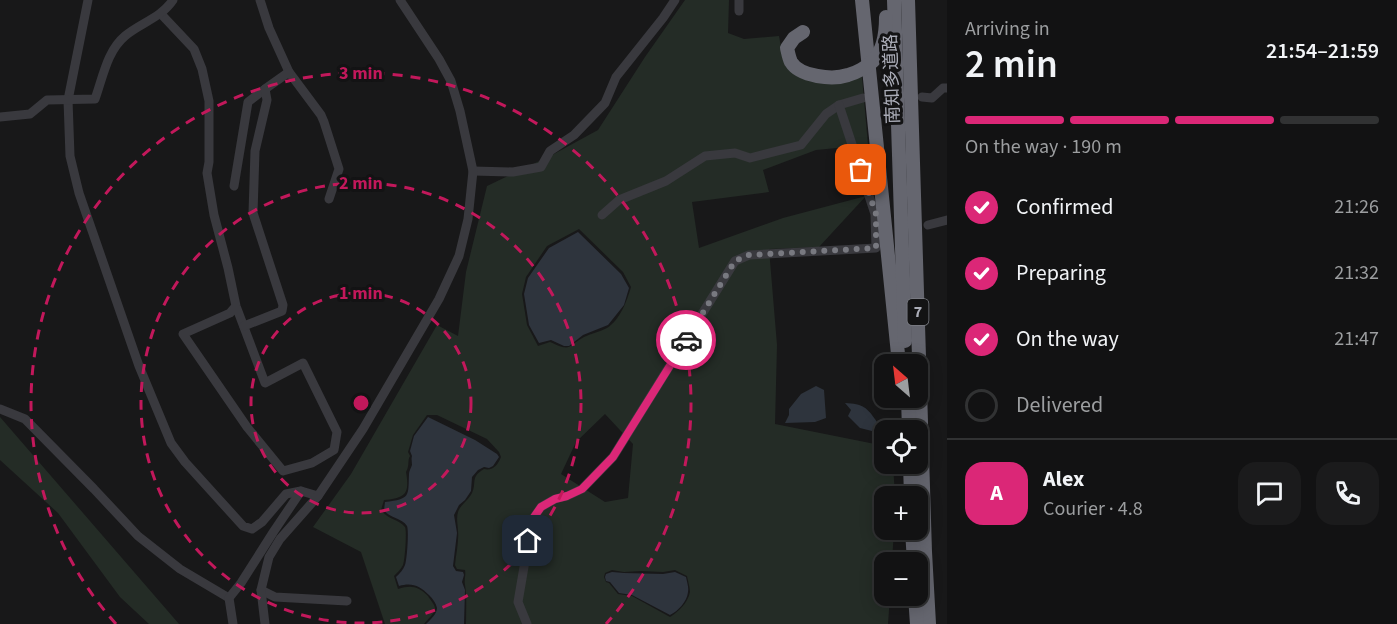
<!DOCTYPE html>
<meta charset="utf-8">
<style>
body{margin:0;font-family:"Source Sans 3","Noto Sans JP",sans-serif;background:#1b1b1c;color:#f1f3f6;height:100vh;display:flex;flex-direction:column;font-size:22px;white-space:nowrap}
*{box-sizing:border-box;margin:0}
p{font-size:20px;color:#9c9ea0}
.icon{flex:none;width:33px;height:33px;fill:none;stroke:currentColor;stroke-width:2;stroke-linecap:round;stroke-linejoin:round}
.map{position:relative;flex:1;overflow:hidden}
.sheet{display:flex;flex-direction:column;background:#121213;width:450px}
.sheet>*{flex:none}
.needle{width:39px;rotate:332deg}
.controls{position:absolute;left:874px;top:354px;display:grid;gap:12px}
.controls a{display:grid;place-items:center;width:54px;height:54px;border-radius:12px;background:#121213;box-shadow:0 3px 15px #0003,0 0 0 2px #313233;font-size:30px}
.pin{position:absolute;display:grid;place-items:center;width:51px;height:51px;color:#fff;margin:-26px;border-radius:12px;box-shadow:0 3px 9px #0006}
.courier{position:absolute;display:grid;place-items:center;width:60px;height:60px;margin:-30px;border:4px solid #db2777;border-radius:50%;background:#fff;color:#222;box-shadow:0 2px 8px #0007}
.headline em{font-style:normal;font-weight:600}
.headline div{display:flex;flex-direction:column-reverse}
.headline{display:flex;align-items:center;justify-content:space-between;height:102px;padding:0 18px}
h1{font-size:39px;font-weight:600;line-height:45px}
.bar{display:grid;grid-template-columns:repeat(4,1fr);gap:9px 6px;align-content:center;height:72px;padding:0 18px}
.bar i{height:8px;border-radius:4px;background:#313233}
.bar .current{background:#db2777}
.bar p{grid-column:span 4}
.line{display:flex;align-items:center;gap:15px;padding:0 18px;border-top:2px solid #313233}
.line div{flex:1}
.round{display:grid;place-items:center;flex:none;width:63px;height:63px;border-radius:18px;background:#1b1b1c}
ol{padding:0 18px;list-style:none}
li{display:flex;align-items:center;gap:18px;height:66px}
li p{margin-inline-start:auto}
li .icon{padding:6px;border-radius:50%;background:#db2777;color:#fff;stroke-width:4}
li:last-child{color:#9c9ea0}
li i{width:33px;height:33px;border:3px solid #313233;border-radius:50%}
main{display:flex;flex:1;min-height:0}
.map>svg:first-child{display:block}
.green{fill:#242c26;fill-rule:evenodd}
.water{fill:#2e343d}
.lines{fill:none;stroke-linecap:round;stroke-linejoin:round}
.minor-tunnel{stroke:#353639;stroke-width:9;stroke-dasharray:9 4.5;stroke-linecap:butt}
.minor{stroke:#39393e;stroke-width:9}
.highway{stroke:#65666f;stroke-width:14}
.done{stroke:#787980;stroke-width:6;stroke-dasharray:0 10.8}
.route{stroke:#db2777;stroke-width:8}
.ring{fill:none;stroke:#c2185b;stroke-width:3;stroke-dasharray:10 8}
.labels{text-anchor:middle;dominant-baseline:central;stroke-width:6;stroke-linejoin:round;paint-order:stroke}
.shield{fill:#131314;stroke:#7d7f87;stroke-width:1.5}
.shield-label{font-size:16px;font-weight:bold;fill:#abadb8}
.street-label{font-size:18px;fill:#abadb8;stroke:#131314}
.centre{fill:#c2185b;stroke:#131314;stroke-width:3}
.ring-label{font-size:18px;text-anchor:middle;font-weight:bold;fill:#c2185b;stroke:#131314;stroke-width:6;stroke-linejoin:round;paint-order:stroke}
</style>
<main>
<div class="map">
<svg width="947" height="624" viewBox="0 0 947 624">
<rect width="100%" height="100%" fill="#181819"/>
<g class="green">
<path d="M685,0H729L728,33L744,39L779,36L783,58L835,83L862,77L868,145L816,150L763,170L769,192L692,202L699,248L783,218L866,196L819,247L769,249L777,345L775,424L885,446V464H893L895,496H885V530H894L892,562H885V596H890L888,624H466C466,610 467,598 465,585C464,579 466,576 465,570L457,569L455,565C456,554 459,542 458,531C458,525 456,519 458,512C460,505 468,501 472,493C477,482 470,477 484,469C493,471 498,465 501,457L499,452L487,439L437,415H427L413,435L408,452L410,456C407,461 410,465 406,472C410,494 405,498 384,500L381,510C388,520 399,519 405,527C407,530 405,560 403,565C401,569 397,573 394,576L398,589C411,585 418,586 428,596C430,600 435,604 435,609C434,614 427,620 424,624H385L361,552L313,527L351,474L437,325L458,336L466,272L487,186L554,154L598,130L645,57ZM579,229L623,272L631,287C627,301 620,320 607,328C600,332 592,333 584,337C566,347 572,352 550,342L538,346L527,325L522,294L526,277L547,246ZM605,414L633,444L628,498L605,502L561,474L576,442ZM612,570L624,572L641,571L663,572L675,570L687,576C688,581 690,588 690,592C688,603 678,612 670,617L632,596L618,594L609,583L606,582L604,577L605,573Z"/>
<path d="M0,417L179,624H149L120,597L58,513L0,460Z"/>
</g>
<g class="water">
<path d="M578,232L621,274L629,288L624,305L608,325L583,335L569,346H564L551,340L539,343L529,325L524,294L528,278L549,248Z"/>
<path d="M816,386L824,390L826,418L815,422L785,423L789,415V409L801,394Z"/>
<path d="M845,403C863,404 867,407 877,422L872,431L860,428L848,416L851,410Z"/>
<path d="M428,417L475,440L497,454L499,457L493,466L489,468L484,467L478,470L472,477L471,491L465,500L459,505L454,515L457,533L453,566L456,571L463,572L464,575L462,582L465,590L464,624H426C430,620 437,614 437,608C436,603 433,599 429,595C420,586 412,582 399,586L396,577C400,573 403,570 405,565C407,560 409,530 407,526C402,518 389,518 384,510L385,502C411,499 408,496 409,474C409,471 411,468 412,465C412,462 411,459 412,456L410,451L414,436Z"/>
<path d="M612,572L624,573L663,574L675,572L686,577C687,582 689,588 688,592C687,602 678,611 670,615L632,595L619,593L610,582L606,581L605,577L606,574Z"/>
</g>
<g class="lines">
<path class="minor-tunnel" d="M869,98L903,97"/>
<g class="minor">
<path d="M88,0L68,100L70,156L79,193L139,366L171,443L185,462L243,526L252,529L262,522L286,494L301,491"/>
<path d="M260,0L269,28L289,72L321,115L324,122L339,169L329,199"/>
<path d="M739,0V11"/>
<path d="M161,14L194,49L202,69L209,101V162L207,173L214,215L228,268L236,306L265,383L303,363L337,432L334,450L312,463L283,471L247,427L183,334L230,313L236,306"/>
<path d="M922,97L932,98L943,88H947"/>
<path d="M0,117L30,114L47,100L95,99C103,77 107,51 125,36C140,23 161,18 173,0"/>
<path d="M473,171L513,172L541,167L550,151L574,135L605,103L616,77L663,18L675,0"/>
<path d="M234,186L248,102L265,89"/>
<path d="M602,215L619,200L666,181L705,156L735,153L750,158L801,145L826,114L839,105L863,98"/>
<path d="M928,225L947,220"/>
<path d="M244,326L282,311L283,305L253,213L255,151L267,100L265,89L289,72"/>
<path d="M0,409L25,419L94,489L138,536L180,569L229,598"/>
<path d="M261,590L275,597L347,601"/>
<path d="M233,624L229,598L241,583L274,531L301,491L318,496"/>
<path d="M265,624L261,590L269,557L280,539L318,496L363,429L439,299L459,256L468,219L473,171L460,111L451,81L439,59L400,0"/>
<path d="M527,624L518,602L532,520L541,507L555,499L567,496L582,489L613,457L735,261L749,255L876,248L875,214L839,105"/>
</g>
<g class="highway">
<path d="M862,0L899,364"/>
<path d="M894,0L905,341"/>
<path d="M908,0L925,552L929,624"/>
<path d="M803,32L794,38L787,48C788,52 789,58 791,62C800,77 833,80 848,75C856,73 867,67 873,61C884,50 886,32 886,17"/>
<path d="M908,398L909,430"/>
<path d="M910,464L911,496"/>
<path d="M912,530L914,562"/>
<path d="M915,596L917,624"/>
</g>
</g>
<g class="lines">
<path class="done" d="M686,340L735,261L749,255L876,248V214L861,170"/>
<path class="route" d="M528,541L532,520L541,507L555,499L567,496L582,489L613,457L686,340"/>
</g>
<g class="ring">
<circle cx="361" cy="403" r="110"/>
<circle cx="361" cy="403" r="220"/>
<path d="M116 624A330 330 0 1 1 606 624"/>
</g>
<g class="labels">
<rect class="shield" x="907.5" y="299" width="21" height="26" rx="4.5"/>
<g class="shield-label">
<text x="918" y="312">7</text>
</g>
<g class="street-label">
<text transform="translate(892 79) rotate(-92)">南知多道路</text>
</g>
</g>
<circle cx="361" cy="403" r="9" class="centre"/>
<g class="ring-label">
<text x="361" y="79">3 min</text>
<text x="361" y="189">2 min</text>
<text x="361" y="299">1 min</text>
</g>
</svg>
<div class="controls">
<a><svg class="needle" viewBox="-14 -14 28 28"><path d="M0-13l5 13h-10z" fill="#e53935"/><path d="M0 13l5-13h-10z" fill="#9c9ea0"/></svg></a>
<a><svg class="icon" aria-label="locate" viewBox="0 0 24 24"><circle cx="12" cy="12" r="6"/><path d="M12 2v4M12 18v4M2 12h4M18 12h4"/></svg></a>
<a>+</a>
<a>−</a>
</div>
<div class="pin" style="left:861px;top:170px;background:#ea580c"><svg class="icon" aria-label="bag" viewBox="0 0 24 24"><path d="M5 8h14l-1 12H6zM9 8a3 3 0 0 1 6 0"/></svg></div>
<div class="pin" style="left:528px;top:541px;background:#1f2937"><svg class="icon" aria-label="home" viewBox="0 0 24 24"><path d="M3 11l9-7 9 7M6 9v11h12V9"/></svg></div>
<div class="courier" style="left:686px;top:340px"><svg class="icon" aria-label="car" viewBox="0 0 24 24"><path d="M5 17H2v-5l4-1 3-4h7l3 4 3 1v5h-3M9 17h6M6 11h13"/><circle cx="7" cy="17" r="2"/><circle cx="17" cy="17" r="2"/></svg></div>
</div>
<section class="sheet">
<div class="headline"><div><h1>2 min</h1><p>Arriving in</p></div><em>21:54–21:59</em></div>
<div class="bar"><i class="current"></i><i class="current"></i><i class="current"></i><i></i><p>On the way · 190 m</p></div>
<ol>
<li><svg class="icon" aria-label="check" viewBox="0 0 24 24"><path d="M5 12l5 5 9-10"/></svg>Confirmed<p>21:26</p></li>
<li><svg class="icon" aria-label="check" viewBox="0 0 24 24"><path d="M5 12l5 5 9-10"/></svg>Preparing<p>21:32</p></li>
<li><svg class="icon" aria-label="check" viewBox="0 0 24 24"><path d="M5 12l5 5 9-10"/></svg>On the way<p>21:47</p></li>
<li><i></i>Delivered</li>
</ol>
<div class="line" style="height:108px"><b class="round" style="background:#db2777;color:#fff">A</b><div><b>Alex</b><p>Courier · 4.8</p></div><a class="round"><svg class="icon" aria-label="chat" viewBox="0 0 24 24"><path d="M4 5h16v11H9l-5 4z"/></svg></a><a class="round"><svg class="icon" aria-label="phone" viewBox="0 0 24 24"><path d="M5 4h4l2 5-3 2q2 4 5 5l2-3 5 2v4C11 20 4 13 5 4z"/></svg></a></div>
</section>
</main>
